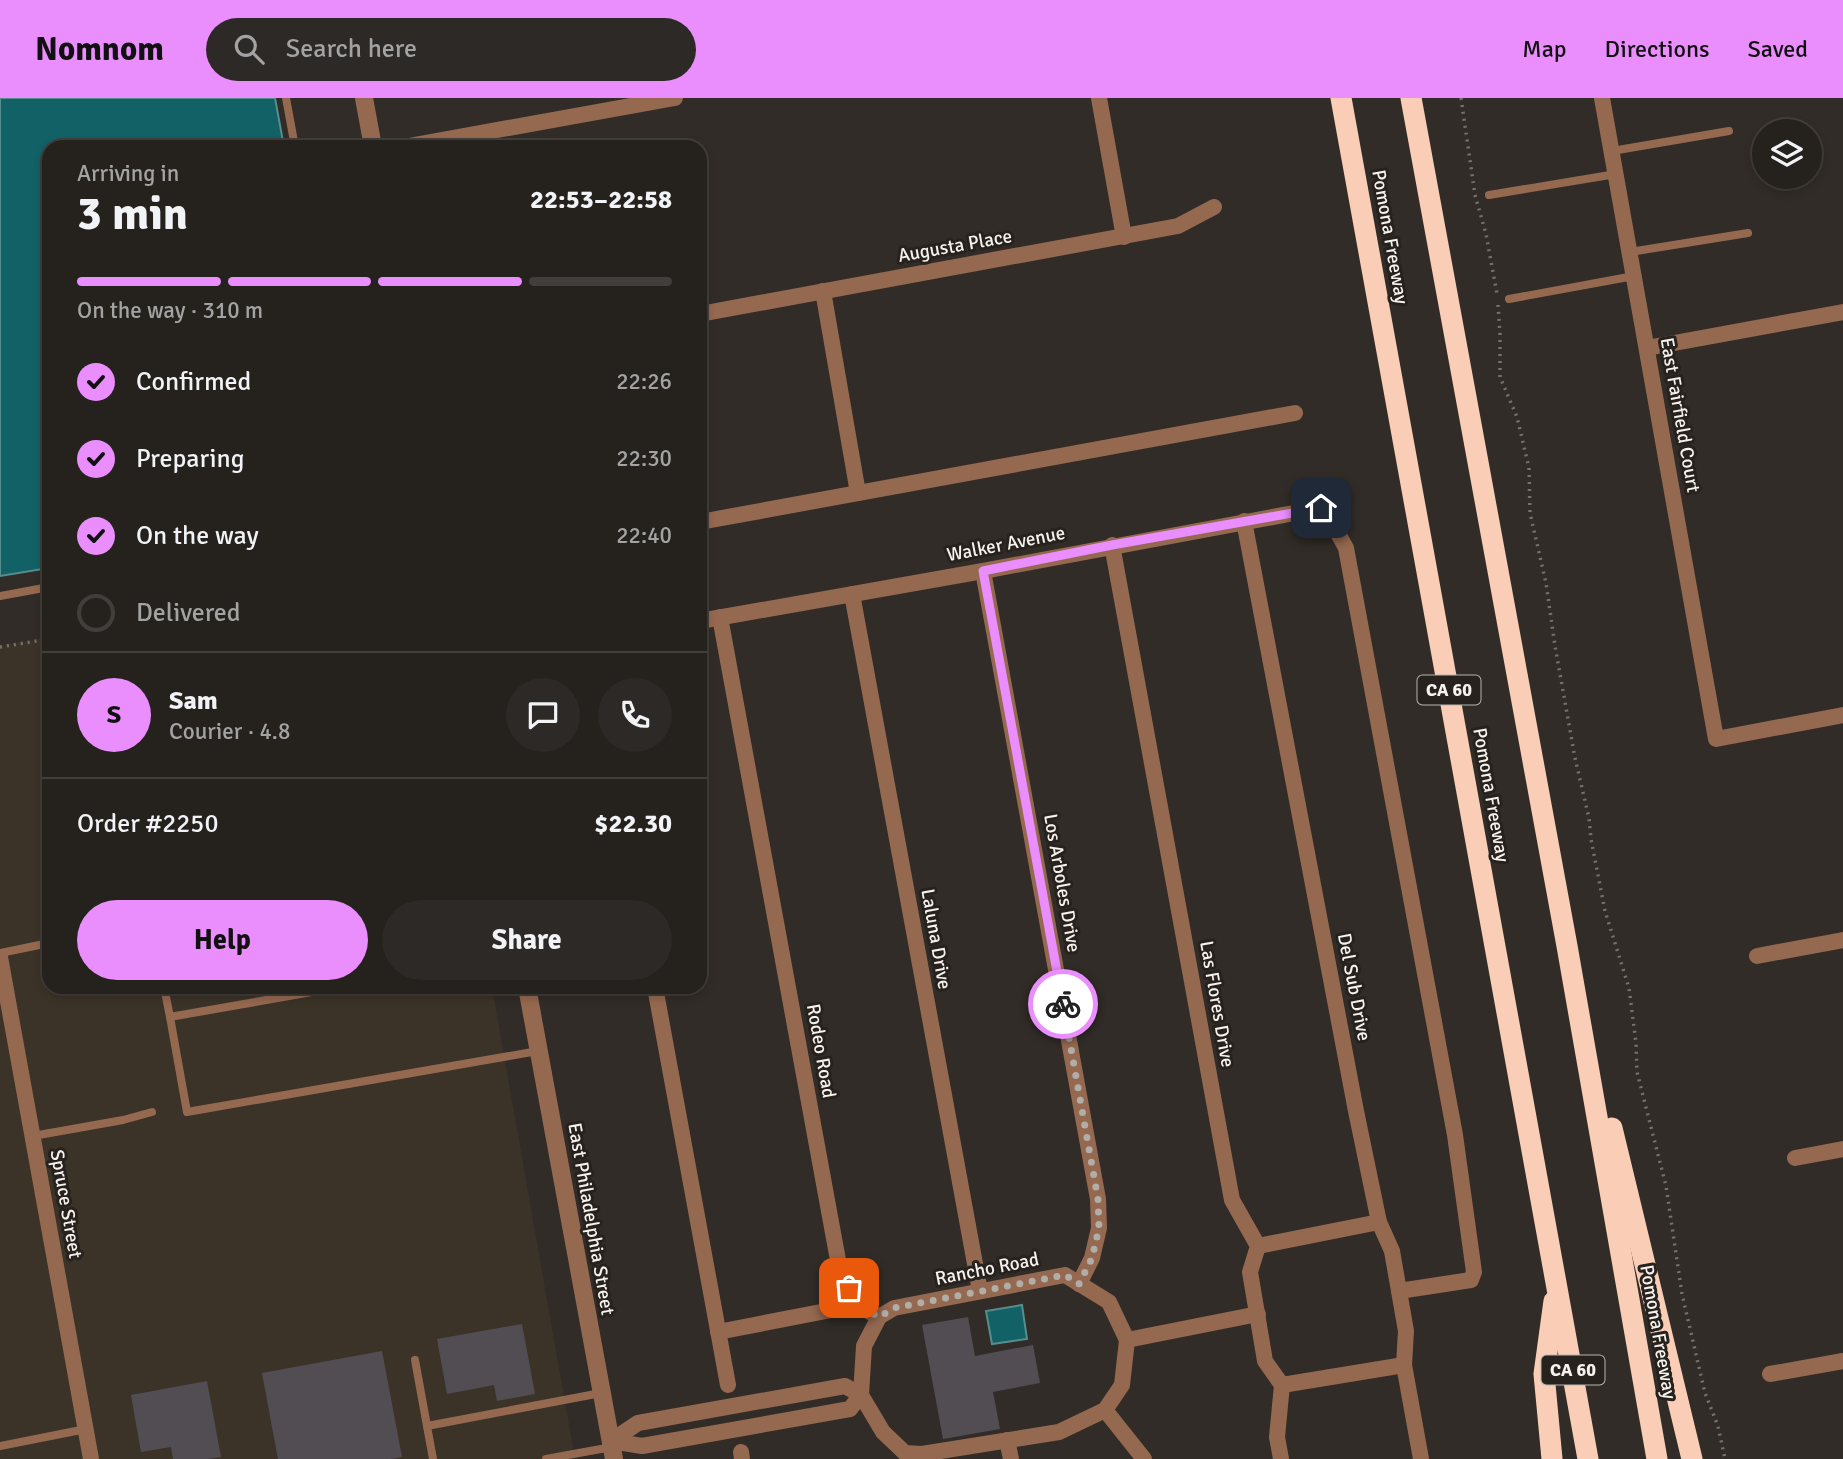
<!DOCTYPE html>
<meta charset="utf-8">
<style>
body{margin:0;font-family:Signika,sans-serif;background:#2d2926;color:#f1f3f6;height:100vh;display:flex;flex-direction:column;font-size:26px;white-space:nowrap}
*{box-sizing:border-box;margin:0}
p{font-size:23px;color:#a3a3a4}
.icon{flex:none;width:38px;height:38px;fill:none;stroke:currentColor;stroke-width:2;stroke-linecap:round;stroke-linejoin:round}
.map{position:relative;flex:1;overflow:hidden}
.sheet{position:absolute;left:42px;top:42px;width:665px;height:854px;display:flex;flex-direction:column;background:#25211d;border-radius:21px;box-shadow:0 4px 10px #0003,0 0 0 2px #423e3b}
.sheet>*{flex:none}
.fabs{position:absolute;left:1752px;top:21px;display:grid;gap:14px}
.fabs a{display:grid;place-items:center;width:70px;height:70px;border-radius:50%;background:#25211d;box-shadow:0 4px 10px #0003,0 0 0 2px #423e3b;font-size:35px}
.pin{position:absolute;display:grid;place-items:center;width:60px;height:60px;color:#fff;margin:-30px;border-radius:14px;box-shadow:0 4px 10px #0006}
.courier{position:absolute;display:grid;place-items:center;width:70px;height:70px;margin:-35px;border:5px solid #ea8dfd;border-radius:50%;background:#fff;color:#222;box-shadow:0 2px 9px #0007}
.summary em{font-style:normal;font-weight:800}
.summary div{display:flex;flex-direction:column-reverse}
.summary{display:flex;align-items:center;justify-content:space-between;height:119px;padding:0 35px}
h1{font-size:46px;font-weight:800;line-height:52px}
.bar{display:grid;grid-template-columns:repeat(4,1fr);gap:10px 7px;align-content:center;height:84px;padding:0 35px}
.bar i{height:9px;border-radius:5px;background:#423e3b}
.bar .selected{background:#ea8dfd}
.bar p{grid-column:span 4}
.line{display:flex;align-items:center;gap:18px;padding:0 35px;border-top:2px solid #423e3b}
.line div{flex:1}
.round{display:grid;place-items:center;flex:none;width:74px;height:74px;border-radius:37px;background:#2d2926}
ol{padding:0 35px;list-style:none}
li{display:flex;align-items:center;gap:21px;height:77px}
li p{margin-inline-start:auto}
li .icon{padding:7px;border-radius:50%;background:#ea8dfd;color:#111;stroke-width:4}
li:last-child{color:#a3a3a4}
li i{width:38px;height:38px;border:4px solid #423e3b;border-radius:50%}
.cta{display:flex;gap:14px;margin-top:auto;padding:14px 35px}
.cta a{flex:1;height:80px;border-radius:42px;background:#ea8dfd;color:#111;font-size:28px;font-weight:800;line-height:80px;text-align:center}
.cta a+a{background:#2d2926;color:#f1f3f6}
header{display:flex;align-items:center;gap:42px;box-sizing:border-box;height:98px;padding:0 35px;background:#ea8dfd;color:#111}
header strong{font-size:33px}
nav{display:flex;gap:38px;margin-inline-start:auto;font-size:24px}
.search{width:490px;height:63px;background:#2d2926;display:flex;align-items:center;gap:18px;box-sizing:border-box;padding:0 24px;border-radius:38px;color:#a3a3a4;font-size:26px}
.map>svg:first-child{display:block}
.built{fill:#3c3328}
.water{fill:#126166;stroke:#568d8f;stroke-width:2}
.building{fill:#514d53}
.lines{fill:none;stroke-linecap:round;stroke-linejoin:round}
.path{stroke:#75716c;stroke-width:3.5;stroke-dasharray:2 5;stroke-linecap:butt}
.service{stroke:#956950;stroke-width:8}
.minor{stroke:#956950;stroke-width:16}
.tertiary{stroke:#956950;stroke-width:18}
.motorway{stroke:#faceb6;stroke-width:21}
.done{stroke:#b1ada9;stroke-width:7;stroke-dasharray:0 12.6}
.route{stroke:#ea8dfd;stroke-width:9}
.labels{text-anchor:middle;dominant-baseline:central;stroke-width:6;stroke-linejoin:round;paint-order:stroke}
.shield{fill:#27221d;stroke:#b8b4b0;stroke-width:2}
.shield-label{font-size:18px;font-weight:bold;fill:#f6f3ef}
.street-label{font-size:19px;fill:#f6f3ef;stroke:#27221d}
</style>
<header>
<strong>Nomnom</strong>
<div class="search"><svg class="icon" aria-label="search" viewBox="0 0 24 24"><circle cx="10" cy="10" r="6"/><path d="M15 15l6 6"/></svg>Search here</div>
<nav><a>Map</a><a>Directions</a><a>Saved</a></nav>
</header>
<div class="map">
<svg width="1843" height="1361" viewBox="0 0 1843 1361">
<rect width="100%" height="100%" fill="#312c27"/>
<path class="built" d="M49,539V889H492L575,1361H0V548Z"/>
<g class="water">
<path d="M0,0H275L284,49H49V470L0,478Z"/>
<path d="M1022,1207L1027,1241L992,1246L986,1213Z"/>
</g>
<g class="building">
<path d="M968,1219L975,1258L1033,1247L1040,1285L993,1294L1000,1331L943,1341L922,1227Z"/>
<path d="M522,1226L535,1296L497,1303L494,1287L447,1296L437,1241Z"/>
<path d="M382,1253L402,1359L391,1361H278L262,1275Z"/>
<path d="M207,1283L221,1359L208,1361H173L171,1349L141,1354L131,1297Z"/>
</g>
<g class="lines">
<g class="path">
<path d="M1461,0L1475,97L1486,136L1497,196"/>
<path d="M1498,207L1500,236V279L1517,319L1529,370L1530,415L1546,485L1555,548L1575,660L1589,720L1591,741L1605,813L1629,890L1636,945L1637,974L1666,1088L1682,1196L1705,1295L1718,1328L1725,1361"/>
<path d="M0,549L49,541"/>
</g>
<g class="service">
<path d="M286,0L295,49"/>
<path d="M1612,53L1729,33"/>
<path d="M1489,97L1616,76"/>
<path d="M1630,154L1748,135"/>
<path d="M1509,201L1634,178"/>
<path d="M0,498L49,489"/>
<path d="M44,671L49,670"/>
<path d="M0,855L49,845"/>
<path d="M164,889L170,919L340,889"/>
<path d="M170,919L187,1014L538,953"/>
<path d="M33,1038L123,1022L152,1014"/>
<path d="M415,1262L427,1328"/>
<path d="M0,1348L86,1331"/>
<path d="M433,1361L427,1328L601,1295"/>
<path d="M546,1361L612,1349"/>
</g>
<g class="minor">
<path d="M1099,0L1124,139"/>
<path d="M1602,0L1716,641L1843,617"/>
<path d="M403,49L675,0"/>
<path d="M823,193L858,395"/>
<path d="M700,216L1178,128L1214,109"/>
<path d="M1647,250L1843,214"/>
<path d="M1244,423L1356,1013L1379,1124L1392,1153L1406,1233L1404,1267L1421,1361"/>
<path d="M700,424L1295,315"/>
<path d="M1112,447L1232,1102L1258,1148L1250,1174L1265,1263L1282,1287L1277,1339L1281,1361"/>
<path d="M983,473L1098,1101L1099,1130L1092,1160L1079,1186"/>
<path d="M852,496L980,1193"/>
<path d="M720,519L840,1173L857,1207L879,1219"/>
<path d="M700,523L983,473L1321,410L1330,421L1346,450L1455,1037L1474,1174L1471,1182L1399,1193"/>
<path d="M1757,858L1843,842"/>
<path d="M0,859L91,1361"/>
<path d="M655,889L728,1287"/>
<path d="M1795,1060L1843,1051"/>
<path d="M1258,1148L1379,1124"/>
<path d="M1065,1177L1109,1204L1127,1242L1122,1287L1105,1312L1059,1334L922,1356L905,1355L883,1334L861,1297L864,1248L879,1219L894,1210Z"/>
<path d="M718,1234L857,1207"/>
<path d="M1127,1242L1258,1216"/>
<path d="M1770,1276L1843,1263"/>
<path d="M1282,1287L1404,1267"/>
<path d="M845,1288L861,1297L850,1311L642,1348L611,1343L638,1325Z"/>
<path d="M1105,1312L1144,1361"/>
<path d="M1007,1342L1011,1361"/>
<path d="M741,1354L742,1361"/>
</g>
<g class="tertiary">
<path d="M364,0L373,49"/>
<path d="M527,889L614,1361"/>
</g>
<g class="motorway">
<path d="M1341,0L1588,1361"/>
<path d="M1411,0L1567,848L1657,1361"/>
<path d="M1612,1030L1692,1361"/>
<path d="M1552,1361L1544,1276L1554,1203"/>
</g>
</g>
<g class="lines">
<path class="done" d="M849,1190L858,1207L879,1219L894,1210L1065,1177L1079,1186L1092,1160L1099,1130L1098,1101L1063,906"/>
<path class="route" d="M1063,906L983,473L1112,447L1321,410"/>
</g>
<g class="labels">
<g class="shield">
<rect x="1417.5" y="577.5" width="63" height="29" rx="5"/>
<rect x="1541.5" y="1257.5" width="63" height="29" rx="5"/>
</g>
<g class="shield-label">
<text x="1449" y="592">CA 60</text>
<text x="1573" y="1272">CA 60</text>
</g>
<g class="street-label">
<text transform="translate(1390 139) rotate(80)">Pomona Freeway</text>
<text transform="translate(955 148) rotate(-10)">Augusta Place</text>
<text transform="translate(1680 317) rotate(80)">East Fairfield Court</text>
<text transform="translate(1006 446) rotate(-11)">Walker Avenue</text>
<text transform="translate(1491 697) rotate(80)">Pomona Freeway</text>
<text transform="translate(1062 785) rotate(80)">Los Arboles Drive</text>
<text transform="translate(936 841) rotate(80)">Laluna Drive</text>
<text transform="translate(1354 889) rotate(79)">Del Sub Drive</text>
<text transform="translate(1217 906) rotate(80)">Las Flores Drive</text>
<text transform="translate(821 953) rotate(80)">Rodeo Road</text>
<text transform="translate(66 1106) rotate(80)">Spruce Street</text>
<text transform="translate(591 1121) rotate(80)">East Philadelphia Street</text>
<text transform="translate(987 1171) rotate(-11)">Rancho Road</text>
<text transform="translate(1658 1234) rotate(80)">Pomona Freeway</text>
</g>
</g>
</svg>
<div class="fabs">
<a><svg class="icon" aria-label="layers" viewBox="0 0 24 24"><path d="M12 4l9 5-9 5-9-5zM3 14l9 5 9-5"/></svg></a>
</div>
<div class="pin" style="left:849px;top:1190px;background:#ea580c"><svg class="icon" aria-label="bag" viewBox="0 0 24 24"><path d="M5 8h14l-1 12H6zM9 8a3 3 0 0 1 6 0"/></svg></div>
<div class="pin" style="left:1321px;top:410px;background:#1f2937"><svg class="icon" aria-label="home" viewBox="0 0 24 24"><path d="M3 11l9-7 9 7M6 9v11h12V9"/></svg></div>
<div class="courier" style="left:1063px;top:906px"><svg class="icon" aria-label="bike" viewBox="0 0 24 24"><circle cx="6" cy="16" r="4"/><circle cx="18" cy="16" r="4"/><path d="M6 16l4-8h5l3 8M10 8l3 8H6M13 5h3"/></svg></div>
<section class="sheet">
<div class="summary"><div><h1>3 min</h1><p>Arriving in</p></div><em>22:53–22:58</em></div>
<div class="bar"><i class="selected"></i><i class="selected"></i><i class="selected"></i><i></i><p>On the way · 310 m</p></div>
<ol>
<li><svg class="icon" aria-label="check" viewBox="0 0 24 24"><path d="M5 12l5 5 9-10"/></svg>Confirmed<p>22:26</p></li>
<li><svg class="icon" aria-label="check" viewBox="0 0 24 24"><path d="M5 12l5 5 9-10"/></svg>Preparing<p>22:30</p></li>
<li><svg class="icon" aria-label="check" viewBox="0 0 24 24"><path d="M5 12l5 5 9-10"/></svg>On the way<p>22:40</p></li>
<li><i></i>Delivered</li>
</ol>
<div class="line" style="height:126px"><b class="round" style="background:#ea8dfd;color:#111">S</b><div><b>Sam</b><p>Courier · 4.8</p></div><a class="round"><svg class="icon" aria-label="chat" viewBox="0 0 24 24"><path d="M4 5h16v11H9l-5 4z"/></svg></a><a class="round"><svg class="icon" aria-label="phone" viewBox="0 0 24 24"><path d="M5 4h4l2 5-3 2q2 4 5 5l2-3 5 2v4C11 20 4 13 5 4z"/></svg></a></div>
<div class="line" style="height:91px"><div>Order #2250</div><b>$22.30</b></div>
<div class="cta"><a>Help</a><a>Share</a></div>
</section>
</div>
